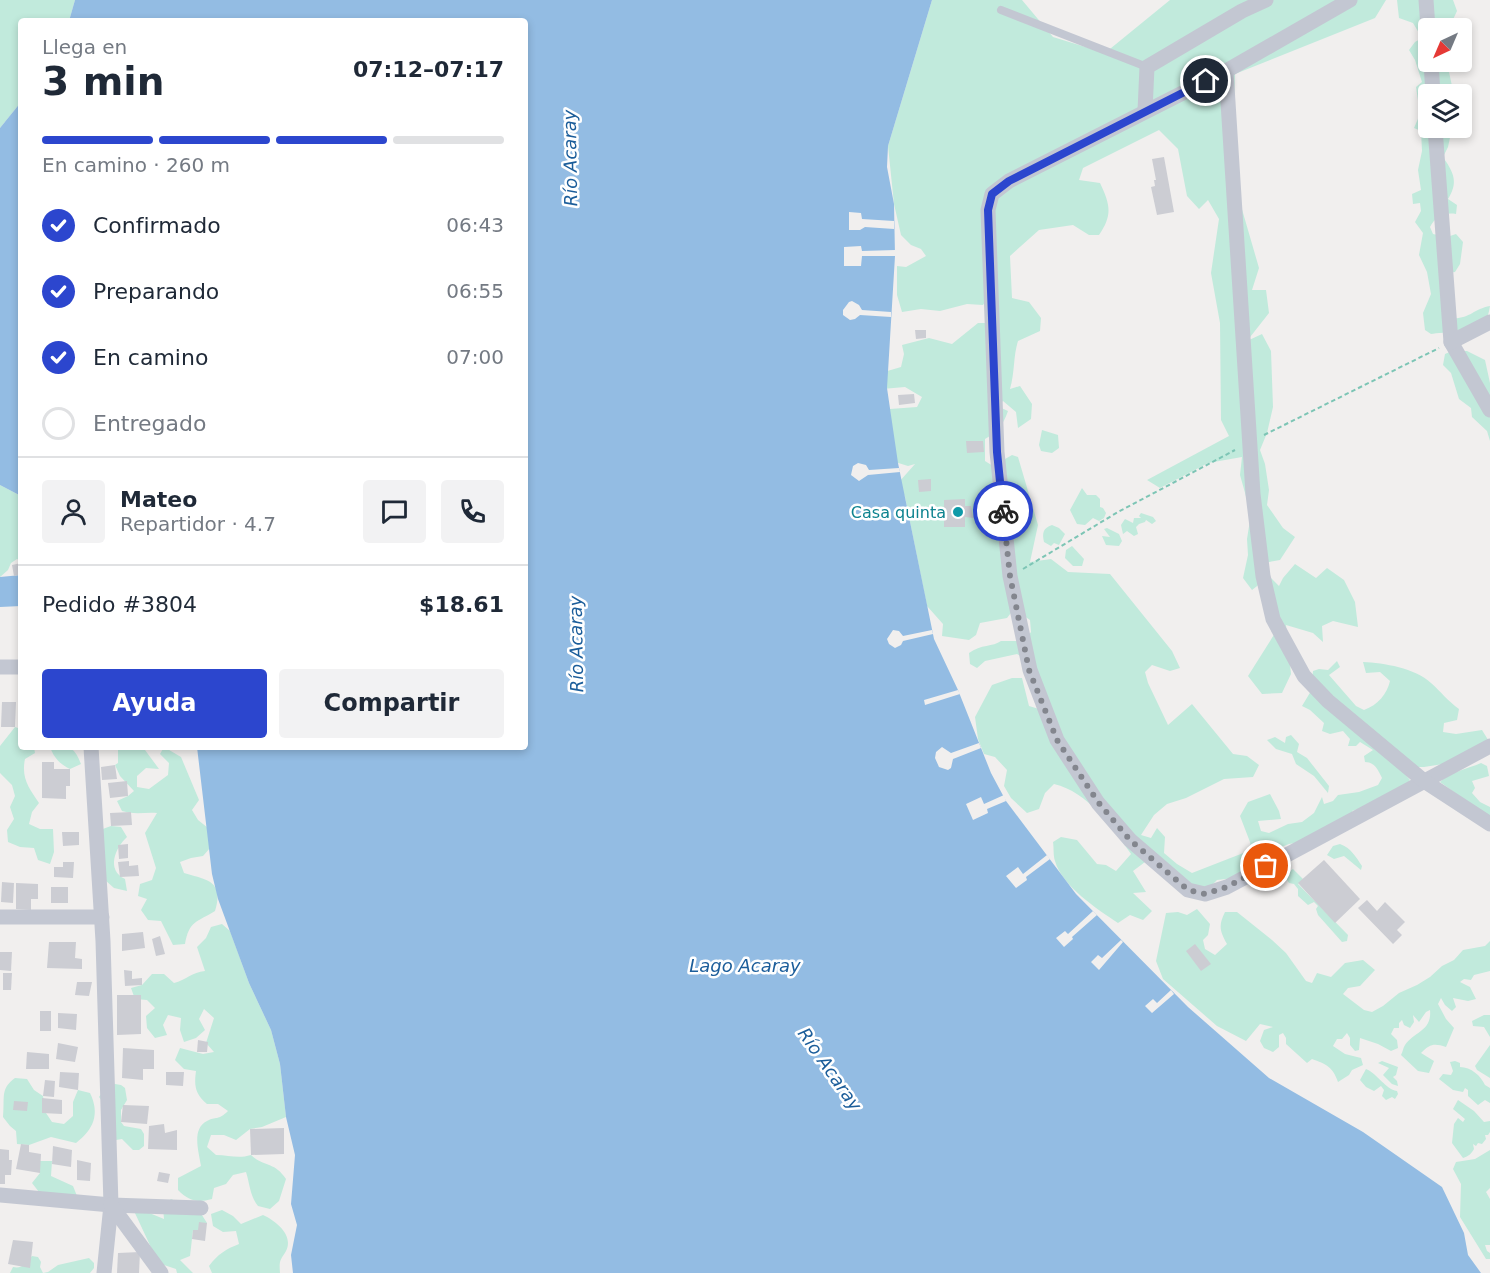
<!DOCTYPE html>
<html lang="es">
<meta charset="utf-8">
<style>
body{margin:0;font-family:"DejaVu Sans",sans-serif;background:#f2f2f3;color:#1f2937;height:100vh;display:flex;flex-direction:column;font-size:22px;white-space:nowrap}
*{box-sizing:border-box;margin:0}
p{font-size:20px;color:#747a83}
.icon{flex:none;width:33px;height:33px;fill:none;stroke:currentColor;stroke-width:2;stroke-linecap:round;stroke-linejoin:round}
.map{position:relative;flex:1;overflow:hidden}
.details{position:absolute;left:18px;top:18px;width:510px;height:732px;display:flex;flex-direction:column;background:#fff;border-radius:6px;box-shadow:0 3px 9px #0003}
.details>*{flex:none}
.needle{width:39px;rotate:224deg}
.fabs{position:absolute;left:1418px;top:18px;display:grid;gap:12px}
.fabs a{display:grid;place-items:center;width:54px;height:54px;border-radius:6px;background:#fff;box-shadow:0 3px 9px #0003;font-size:30px}
.pin{position:absolute;display:grid;place-items:center;width:51px;height:51px;color:#fff;margin:-26px;border:3px solid #fff;border-radius:50%;box-shadow:0 2px 6px #0007}
.courier{position:absolute;display:grid;place-items:center;width:60px;height:60px;margin:-30px;border:4px solid #2c46ce;border-radius:50%;background:#fff;color:#222;box-shadow:0 2px 8px #0007}
.headline em{font-style:normal;font-weight:600}
.headline div{display:flex;flex-direction:column-reverse}
.headline{display:flex;align-items:center;justify-content:space-between;height:102px;padding:0 24px}
h1{font-size:39px;font-weight:600;line-height:45px}
.bar{display:grid;grid-template-columns:repeat(4,1fr);gap:9px 6px;align-content:center;height:72px;padding:0 24px}
.bar i{height:8px;border-radius:4px;background:#e0e1e3}
.bar .on{background:#2c46ce}
.bar p{grid-column:span 4}
.line{display:flex;align-items:center;gap:15px;padding:0 24px;border-top:2px solid #e0e1e3}
.line div{flex:1}
.round{display:grid;place-items:center;flex:none;width:63px;height:63px;border-radius:6px;background:#f2f2f3}
ol{padding:0 24px;list-style:none}
li{display:flex;align-items:center;gap:18px;height:66px}
li p{margin-inline-start:auto}
li .icon{padding:6px;border-radius:50%;background:#2c46ce;color:#fff;stroke-width:4}
li:last-child{color:#747a83}
li i{width:33px;height:33px;border:3px solid #e0e1e3;border-radius:50%}
.primary-button{display:flex;gap:12px;margin-top:auto;padding:12px 24px}
.primary-button a{flex:1;height:69px;border-radius:6px;background:#2c46ce;color:#fff;font-size:24px;font-weight:600;line-height:69px;text-align:center}
.primary-button a+a{background:#f2f2f3;color:#1f2937}
.map>svg:first-child{display:block}
.green{fill:#c1eadc}
.water{fill:#93bce3}
.pier{fill:#f1efee}
.building{fill:#cccdd3}
.lines{fill:none;stroke-linecap:round;stroke-linejoin:round}
.path{stroke:#7dc5b5;stroke-width:2;stroke-dasharray:4.5 3;stroke-linecap:butt}
.service{stroke:#c3c7d2;stroke-width:8}
.minor{stroke:#c3c7d2;stroke-width:15}
.done{stroke:#83868e;stroke-width:6;stroke-dasharray:0 10.8}
.route{stroke:#2c46ce;stroke-width:8}
.culture-dot{fill:#0f9aa8;stroke:#fff;stroke-width:2}
.labels{text-anchor:middle;dominant-baseline:central;stroke-width:5;stroke-linejoin:round;paint-order:stroke}
.culture-label{font-size:16px;fill:#0d838f;stroke:#fff;text-anchor:end}
.water-label{font-size:18px;font-style:italic;fill:#1b5d9a;stroke:#fff}
</style>
<div class="map">
<svg width="1490" height="1273" viewBox="0 0 1490 1273">
<rect width="100%" height="100%" fill="#f1efee"/>
<g class="green">
<path d="M0,0H75L69,21H21V102L0,128Z"/>
<path d="M932,0H1022L1053,37L1105,53L1170,0H1386L1375,18L1235,74L1234,108L1239,199L1259,268L1252,290H1266L1269,313L1247,341L1262,334L1271,351L1273,407L1267,433L1260,450L1265,464L1269,490L1267,505L1283,528L1295,537L1280,560L1257,564L1279,586L1283,578L1295,564L1316,578L1327,568L1344,580L1355,602L1358,627L1333,621L1322,626L1323,642L1313,633L1286,625L1291,674L1282,693L1262,694L1248,676L1277,630L1266,579L1252,590L1243,578L1248,555L1247,539L1251,514L1240,475L1242,457L1208,463L1160,488L1147,480L1229,436L1221,420L1220,323L1211,273L1219,219L1208,200L1199,209L1187,196L1178,149L1159,130L1083,168L1079,180L1100,183C1110,204 1113,215 1099,235H1089L1073,225L1039,230L1010,256L1012,298L1029,302L1041,318L1040,331L1018,341C1013,357 1015,372 1010,389L1020,386L1032,404L1031,419L1018,428L1016,412L1003,401L997,406L1008,411C1003,425 998,432 985,439V461L993,466L1012,455L1018,457L1038,525L1030,562L1051,559L1068,572L1110,574L1172,651L1180,668L1170,671L1152,665L1145,672L1148,683L1168,725L1192,704L1233,754L1247,756L1259,765L1253,777L1224,779L1186,798L1167,804L1154,815L1141,835L1151,838L1157,828L1165,837L1164,853L1177,864L1192,873L1251,850L1250,842L1240,816L1248,802L1270,794L1279,811L1281,819L1258,821L1261,831L1269,833L1288,824L1302,822L1314,813L1322,797L1324,804L1333,801L1338,795L1359,792L1378,785L1382,778C1378,770 1375,762 1365,762L1364,756L1373,750L1360,742L1356,746H1348L1350,739L1343,731L1330,734L1322,731L1324,723L1310,710L1302,706L1311,691L1313,671L1319,669L1328,670L1337,661L1340,667L1329,675L1356,706L1364,710C1378,705 1387,694 1390,681L1380,672L1366,673L1363,662C1384,663 1415,668 1431,683C1441,692 1448,701 1459,709L1457,720L1444,723L1443,732L1456,734L1482,730L1490,743L1456,762L1424,767H1399L1410,780C1397,797 1372,805 1352,811L1353,815L1313,840L1289,844L1274,850L1263,861L1234,878L1217,880L1207,890L1194,892L1145,862L1133,871L1146,892L1133,893L1152,911L1143,920L1130,915L1118,923C1097,909 1062,886 1055,861C1053,855 1054,848 1053,842L1061,837L1077,840L1097,864L1106,865L1116,871L1131,854C1112,827 1088,792 1054,784L1045,793L1039,809L1027,813L1011,798L1004,786L1007,770L995,757L984,754L978,739L975,717L992,685L1012,678H1022L1029,706L1039,709L1029,661L1017,654L985,661L977,668L970,664L969,653C981,644 993,647 1001,641H1024L1031,632L1030,620L1014,609L1007,618L980,623L976,635L969,640L942,636L943,624L927,606L905,497L899,482L915,464L908,466L892,461L890,409L917,407L922,397L905,387L882,389L884,372L901,367L904,354L902,345L929,338L952,344L978,323H995L991,293L983,305L967,304L940,311L921,309L902,312L897,295V266L906,267L926,256L921,249L911,245L901,235L894,204L888,146Z"/>
<path d="M1397,0H1453L1457,11L1449,28H1428V62H1454L1449,72L1452,86L1446,94H1428V128H1452L1448,147L1443,157C1453,172 1459,181 1448,199L1457,205L1456,214C1444,212 1435,217 1430,227L1433,234L1447,237L1456,234L1463,242L1460,264L1455,272L1446,273L1450,318C1469,320 1473,309 1490,306C1489,312 1487,320 1484,325C1479,332 1442,332 1431,334L1425,330L1423,313L1431,294L1427,272L1419,255L1423,233L1415,222L1421,211L1420,203L1413,204L1412,194L1421,190L1418,170L1422,151L1421,131L1414,128L1420,114L1416,87L1422,82L1415,60L1409,50L1415,42L1422,38L1413,23L1399,18Z"/>
<path d="M1452,351H1467L1485,360L1490,383V441L1487,431L1472,417L1471,408L1459,399L1451,373L1443,365L1445,354Z"/>
<path d="M1042,430L1058,435L1059,448L1052,453L1041,451L1039,445Z"/>
<path d="M0,485L21,496V561L17,559L11,563L8,570L0,577Z"/>
<path d="M1082,488L1087,495H1096L1100,499V507L1103,508L1106,513L1104,518L1099,521L1093,518L1085,525L1077,524L1070,510Z"/>
<path d="M1141,513L1153,517L1156,521L1152,524L1146,520L1145,522L1139,524L1136,527L1138,534L1134,536L1127,531L1123,534L1121,525L1125,519L1133,523L1134,518H1141L1139,516Z"/>
<path d="M1052,525L1059,528L1065,534L1059,545L1054,543L1051,546L1044,542C1042,533 1043,528 1052,525Z"/>
<path d="M1107,528L1119,534L1122,541L1119,546L1106,545L1102,536L1110,537L1104,529Z"/>
<path d="M1072,546L1084,559L1082,566H1073L1065,558L1066,550Z"/>
<path d="M15,727L21,729V747H34L35,753L25,759C21,778 29,788 39,803L32,812L29,824L40,829H53L54,852L50,864L38,860L34,848L20,847L8,842L7,830L14,819L10,807L15,796L12,785L0,773V746Z"/>
<path d="M1291,735L1299,744L1297,752L1307,758L1329,786L1328,793L1314,776L1296,764L1292,754L1276,749L1267,740L1275,737L1285,743L1286,737Z"/>
<path d="M50,747C69,747 74,745 81,764L70,769C60,764 54,758 50,747Z"/>
<path d="M124,747H149L145,750L159,769L146,768L137,776V787L149,789L168,775L169,763L160,754L164,747L181,757L199,800L192,810L198,820L208,828L210,848L203,856L191,858L180,862L184,873C208,880 224,881 215,911C197,922 189,921 185,944L173,945L161,921L148,920L141,910L147,899L138,896L140,884L152,880L156,868L145,833L157,813C145,812 135,815 122,811L117,801L128,796L134,791L120,776L115,765L118,763V750Z"/>
<path d="M1481,763L1487,766L1489,776L1472,781L1475,788L1472,793L1480,802L1490,807V818L1440,782C1450,772 1467,769 1481,763Z"/>
<path d="M111,826L121,827L127,837C115,848 106,870 125,879L127,891L114,888L105,880C107,861 98,849 100,830Z"/>
<path d="M1340,844C1351,848 1356,857 1362,866L1361,870L1344,856L1334,859L1327,855L1333,846Z"/>
<path d="M1293,869L1303,879L1298,884L1348,935L1347,941L1342,942L1318,915L1316,909L1318,906L1314,902L1308,905L1298,896V889L1294,884L1289,883L1284,875Z"/>
<path d="M1197,909L1210,924L1208,935L1203,940L1205,949L1215,955L1227,944C1220,931 1218,926 1225,912H1237L1272,940L1286,953L1306,981L1312,983L1317,973L1331,977L1345,963L1363,960L1375,970L1360,986L1348,988L1343,994L1364,1010L1372,1012L1383,1006L1399,993L1417,985L1430,977L1442,966L1454,960L1463,950L1485,946L1490,941V971L1474,975L1471,980L1464,979L1460,982L1470,987L1476,999L1468,1001L1453,998L1456,1007L1452,1011L1445,1005L1441,998L1438,1004L1446,1019L1454,1028L1446,1047C1434,1043 1430,1044 1421,1053L1434,1061L1429,1073L1418,1071L1401,1055C1403,1051 1403,1048 1405,1045C1415,1031 1432,1031 1430,1010L1426,1012L1419,1022L1413,1015L1414,1022L1410,1028L1404,1025L1402,1020L1399,1023V1028H1394L1391,1034L1397,1040L1398,1048L1391,1051L1378,1044L1360,1038L1359,1050L1355,1051L1350,1045V1038L1347,1033L1342,1039H1337L1333,1046L1345,1054L1361,1058L1363,1065L1352,1070L1349,1075L1338,1082C1333,1067 1326,1064 1312,1059L1307,1063L1286,1044V1038L1283,1033L1279,1035V1047L1273,1052L1264,1048L1260,1041L1264,1030L1273,1027L1260,1024L1246,1041L1217,1026L1163,979L1156,961L1166,913L1178,912L1187,915Z"/>
<path d="M222,924L230,931L249,983L271,1030L280,1064L286,1117L262,1127L250,1129L236,1140L224,1135H211L207,1147L216,1155C229,1155 238,1159 251,1155C265,1168 274,1161 286,1179L279,1201L270,1209L258,1206C250,1196 250,1185 246,1172L233,1175L226,1184L214,1188L212,1199C197,1203 189,1201 178,1190V1178L201,1166C199,1152 191,1129 207,1121C216,1116 218,1121 228,1111L218,1104H207C195,1094 194,1086 196,1071L184,1069L175,1060L180,1048L203,1054L214,1052L206,1043L214,1018L204,1009L199,1019L205,1030L196,1038L184,1042L180,1030L181,1018L168,1015L163,1025L167,1035L155,1038L147,1028L146,1016L155,1008L147,1000L135,999L131,988L142,985L152,974H164L174,983C186,980 192,972 205,971L197,947L206,938L211,927Z"/>
<path d="M1484,1015H1490V1037L1484,1027L1473,1026L1472,1021Z"/>
<path d="M1490,1045V1078L1477,1070L1475,1066Z"/>
<path d="M1382,1061L1398,1067L1396,1075L1393,1077L1397,1081L1398,1086L1392,1084L1383,1075L1389,1068L1378,1063Z"/>
<path d="M1455,1061L1460,1063V1067C1471,1067 1481,1076 1485,1085L1490,1088V1103L1485,1100L1478,1105L1468,1096V1090L1465,1088L1463,1092L1453,1090L1439,1079L1443,1074L1451,1075L1453,1071L1450,1062Z"/>
<path d="M1366,1069C1378,1074 1385,1089 1397,1091L1398,1094L1395,1099L1392,1097L1386,1100L1382,1096L1384,1090L1381,1086L1374,1091L1366,1087L1360,1080Z"/>
<path d="M15,1078L27,1079L34,1090L43,1096L46,1113L52,1122L64,1124L73,1116V1102L78,1090L90,1093C100,1114 94,1129 76,1143L51,1137L29,1145L17,1144L16,1131L10,1126L3,1117C5,1096 0,1089 15,1078Z"/>
<path d="M109,1083L121,1085L125,1088L127,1100L121,1110V1122L124,1126L141,1129L144,1134V1146L139,1150H133L122,1139L116,1140L107,1107L99,1097Z"/>
<path d="M1458,1100L1474,1111L1484,1122L1490,1121V1132L1488,1135H1485L1486,1139L1482,1144L1478,1143L1476,1146L1473,1144L1474,1149C1471,1154 1469,1156 1463,1158L1452,1143L1454,1124L1458,1118L1463,1122L1465,1119L1453,1109Z"/>
<path d="M1490,1150V1188L1486,1192L1490,1199V1245H1485L1487,1251L1490,1253V1259H1486L1460,1217L1461,1184L1453,1169L1456,1162L1475,1159Z"/>
<path d="M40,1161H52L51,1176L73,1186L77,1196L39,1192L32,1183L40,1173Z"/>
<path d="M171,1199L200,1212L207,1223L198,1230H193L190,1256L180,1260L193,1273H177L176,1269L164,1265L155,1256L134,1211L142,1210L164,1219L163,1207Z"/>
<path d="M222,1210L233,1216L241,1224L263,1215C276,1221 294,1235 286,1251C280,1261 279,1260 280,1273H212L209,1266C218,1254 226,1249 239,1244L236,1231L223,1232L213,1226L211,1214Z"/>
<path d="M32,1256L38,1257L41,1262L40,1267L43,1273L48,1272L58,1265L89,1258L94,1263V1268L90,1273H10L13,1267C23,1269 25,1263 32,1256Z"/>
</g>
<g class="water">
<path d="M75,0H932L888,146L887,167L894,204L895,256L887,388L898,463L934,639L958,690L991,773L1006,801L1076,894L1188,1007L1269,1078L1363,1132L1442,1187L1464,1233L1468,1255L1481,1273H293L291,1255L297,1225L291,1204L295,1155L286,1117L280,1064L271,1030L249,983L218,899L212,874L197,747H525V21H69Z"/>
<path d="M21,102V496L0,485V128Z"/>
<path d="M21,575V606L0,607V577Z"/>
</g>
<g class="pier">
<path d="M849,212L861,213L862,219L894,221V229L865,227L860,230H849Z"/>
<path d="M861,246L862,251L895,250V256H862L861,266H844V247Z"/>
<path d="M852,301L859,305L862,310L891,312V317L860,315L855,319L850,320L843,315V310L849,302Z"/>
<path d="M858,463L866,465L869,470L899,468L900,472L868,475L859,481L851,475L853,466Z"/>
<path d="M893,630L899,631L903,636L932,630L933,634L903,641L901,645L895,648L889,644L887,639Z"/>
<path d="M958,690L960,694L925,705L924,700Z"/>
<path d="M979,743L981,748L953,759L951,768L948,770L939,767L935,758L936,752L942,747L951,753Z"/>
<path d="M1004,795L1006,801L987,809L988,813L973,820L966,804L981,797L984,804Z"/>
<path d="M1047,855L1050,859L1026,877L1027,880L1016,888L1006,876L1018,867L1023,874Z"/>
<path d="M1093,911L1097,915L1072,937L1073,939L1064,947L1056,938L1065,931L1068,934Z"/>
<path d="M1121,940L1123,942L1099,970L1091,962L1098,955L1102,958Z"/>
<path d="M1171,990L1174,994L1152,1013L1145,1006L1153,999L1157,1003Z"/>
</g>
<g class="building">
<path d="M1164,157L1174,212L1157,215L1151,187L1155,186L1154,180H1156L1152,159Z"/>
<path d="M915,330H926V338L916,339Z"/>
<path d="M914,394L915,403L899,405L898,395Z"/>
<path d="M966,441H983L984,452L967,453Z"/>
<path d="M931,479V491L919,492L918,480Z"/>
<path d="M965,499V506H971L973,518L965,517V527H944V500Z"/>
<path d="M21,563V574L14,576L12,565Z"/>
<path d="M2,702H16L15,727H1Z"/>
<path d="M42,762H54V769H70V786H66V799L42,798Z"/>
<path d="M115,765L117,779L102,780L101,767Z"/>
<path d="M127,781L128,796L110,798L108,783Z"/>
<path d="M131,812L132,825L111,826L110,813Z"/>
<path d="M62,832H79V845L63,846Z"/>
<path d="M128,844V858L119,859L118,845Z"/>
<path d="M1324,860L1360,899L1335,923L1298,883Z"/>
<path d="M129,861V866L138,865L139,876L120,877L118,862Z"/>
<path d="M63,862H74L73,878L54,877V867H63Z"/>
<path d="M2,882L14,883L13,903L1,902Z"/>
<path d="M16,883L38,884V899H31V910L16,909Z"/>
<rect x="51" y="887" width="17" height="16"/>
<path d="M1367,900L1377,911L1385,902L1405,922L1397,930L1402,935L1393,944L1358,908Z"/>
<path d="M143,932L145,948L122,951V934Z"/>
<path d="M160,936L165,954L156,956L152,939Z"/>
<path d="M49,942H76L75,958L82,959V969L47,968Z"/>
<path d="M1195,944L1211,964L1201,971L1186,951Z"/>
<path d="M0,952H12L11,971L0,970Z"/>
<path d="M124,970L132,971V979L142,978V985L125,986Z"/>
<path d="M3,973H12L11,990H3Z"/>
<path d="M77,982H92L89,996L75,995Z"/>
<path d="M117,995H141V1034L117,1035Z"/>
<rect x="40" y="1011" width="11" height="20"/>
<path d="M58,1013L77,1014L76,1030L58,1028Z"/>
<path d="M198,1040L208,1042L207,1052H197Z"/>
<path d="M58,1043L78,1047L75,1062L56,1059Z"/>
<path d="M123,1048L154,1050V1069H143V1080L122,1078Z"/>
<path d="M27,1052L49,1054V1069H26Z"/>
<path d="M60,1072L79,1073L78,1090L59,1087Z"/>
<path d="M166,1072H184L183,1086L166,1085Z"/>
<path d="M45,1080L55,1081L54,1097L43,1096Z"/>
<path d="M42,1098L62,1100V1114L42,1113Z"/>
<path d="M14,1101L28,1102L27,1111L13,1110Z"/>
<path d="M123,1105L149,1106L147,1124L121,1122Z"/>
<path d="M164,1124L165,1133L177,1130V1150L148,1149L149,1126Z"/>
<path d="M284,1128V1154L251,1155L250,1129Z"/>
<path d="M21,1144L29,1145V1152L41,1154L40,1173L16,1169Z"/>
<path d="M53,1146L72,1150L71,1167L52,1164Z"/>
<path d="M0,1149L9,1150V1160H12L11,1175H5V1184H0Z"/>
<path d="M77,1160L91,1163L90,1181L77,1180Z"/>
<path d="M159,1172L170,1174L168,1183L157,1181Z"/>
<path d="M199,1222L207,1223L205,1241L192,1239L193,1230H198Z"/>
<path d="M13,1240L33,1242L30,1268L8,1264Z"/>
<path d="M140,1252L139,1273H117L118,1253Z"/>
</g>
<g class="lines">
<g class="path">
<path d="M1264,435L1439,348"/>
<path d="M1023,569L1118,512L1235,450"/>
</g>
<path class="service" d="M1001,10L1147,67"/>
<g class="minor">
<path d="M1350,0L1226,71L1009,181L992,194L988,210L997,452L1010,576L1030,670L1057,740L1098,803L1130,840L1188,890L1205,894L1227,887L1490,746"/>
<path d="M1426,0L1428,28"/>
<path d="M1431,62L1433,94"/>
<path d="M1226,71L1253,494L1263,576L1273,619L1304,676L1328,701L1424,781L1490,824"/>
<path d="M1145,111L1147,67L1242,11L1266,0"/>
<path d="M1435,128L1451,342L1490,410"/>
<path d="M1451,342L1490,322"/>
<path d="M0,667H21"/>
<path d="M91,747L103,941L111,1205L104,1273"/>
<path d="M0,917H102"/>
<path d="M0,1195L111,1205L201,1208"/>
<path d="M111,1205L161,1273"/>
</g>
</g>
<g class="lines">
<path class="done" d="M1003,511L1010,576L1029,670L1057,740L1098,802L1130,840L1188,890L1205,894L1227,887L1266,866"/>
<path class="route" d="M1003,511L997,452L988,210L992,194L1009,181L1206,81"/>
</g>
<circle class="culture-dot" cx="958" cy="512" r="6"/>
<g class="labels">
<g class="culture-label">
<text x="946" y="512">Casa quinta</text>
</g>
<g class="water-label">
<text transform="translate(570 158) rotate(-91)">Río Acaray</text>
<text transform="translate(576 644) rotate(-91)">Río Acaray</text>
<text x="745" y="965">Lago Acaray</text>
<text transform="translate(830 1069) rotate(55)">Río Acaray</text>
</g>
</g>
</svg>
<div class="fabs">
<a><svg class="needle" viewBox="-14 -14 28 28"><path d="M0-13l5 13h-10z" fill="#e53935"/><path d="M0 13l5-13h-10z" fill="#747a83"/></svg></a>
<a><svg class="icon" aria-label="layers" viewBox="0 0 24 24"><path d="M12 4l9 5-9 5-9-5zM3 14l9 5 9-5"/></svg></a>
</div>
<div class="pin" style="left:1266px;top:866px;background:#ea580c"><svg class="icon" aria-label="bag" viewBox="0 0 24 24"><path d="M5 8h14l-1 12H6zM9 8a3 3 0 0 1 6 0"/></svg></div>
<div class="pin" style="left:1206px;top:81px;background:#1f2937"><svg class="icon" aria-label="home" viewBox="0 0 24 24"><path d="M3 11l9-7 9 7M6 9v11h12V9"/></svg></div>
<div class="courier" style="left:1003px;top:511px"><svg class="icon" aria-label="bike" viewBox="0 0 24 24"><circle cx="6" cy="16" r="4"/><circle cx="18" cy="16" r="4"/><path d="M6 16l4-8h5l3 8M10 8l3 8H6M13 5h3"/></svg></div>
<section class="details">
<div class="headline"><div><h1>3 min</h1><p>Llega en</p></div><em>07:12–07:17</em></div>
<div class="bar"><i class="on"></i><i class="on"></i><i class="on"></i><i></i><p>En camino · 260 m</p></div>
<ol>
<li><svg class="icon" aria-label="check" viewBox="0 0 24 24"><path d="M5 12l5 5 9-10"/></svg>Confirmado<p>06:43</p></li>
<li><svg class="icon" aria-label="check" viewBox="0 0 24 24"><path d="M5 12l5 5 9-10"/></svg>Preparando<p>06:55</p></li>
<li><svg class="icon" aria-label="check" viewBox="0 0 24 24"><path d="M5 12l5 5 9-10"/></svg>En camino<p>07:00</p></li>
<li><i></i>Entregado</li>
</ol>
<div class="line" style="height:108px"><a class="round"><svg class="icon" aria-label="person" viewBox="0 0 24 24"><circle cx="12" cy="8" r="4"/><path d="M4 21q1-7 8-7t8 7"/></svg></a><div><b>Mateo</b><p>Repartidor · 4.7</p></div><a class="round"><svg class="icon" aria-label="chat" viewBox="0 0 24 24"><path d="M4 5h16v11H9l-5 4z"/></svg></a><a class="round"><svg class="icon" aria-label="phone" viewBox="0 0 24 24"><path d="M5 4h4l2 5-3 2q2 4 5 5l2-3 5 2v4C11 20 4 13 5 4z"/></svg></a></div>
<div class="line" style="height:78px"><div>Pedido #3804</div><b>$18.61</b></div>
<div class="primary-button"><a>Ayuda</a><a>Compartir</a></div>
</section>
</div>
